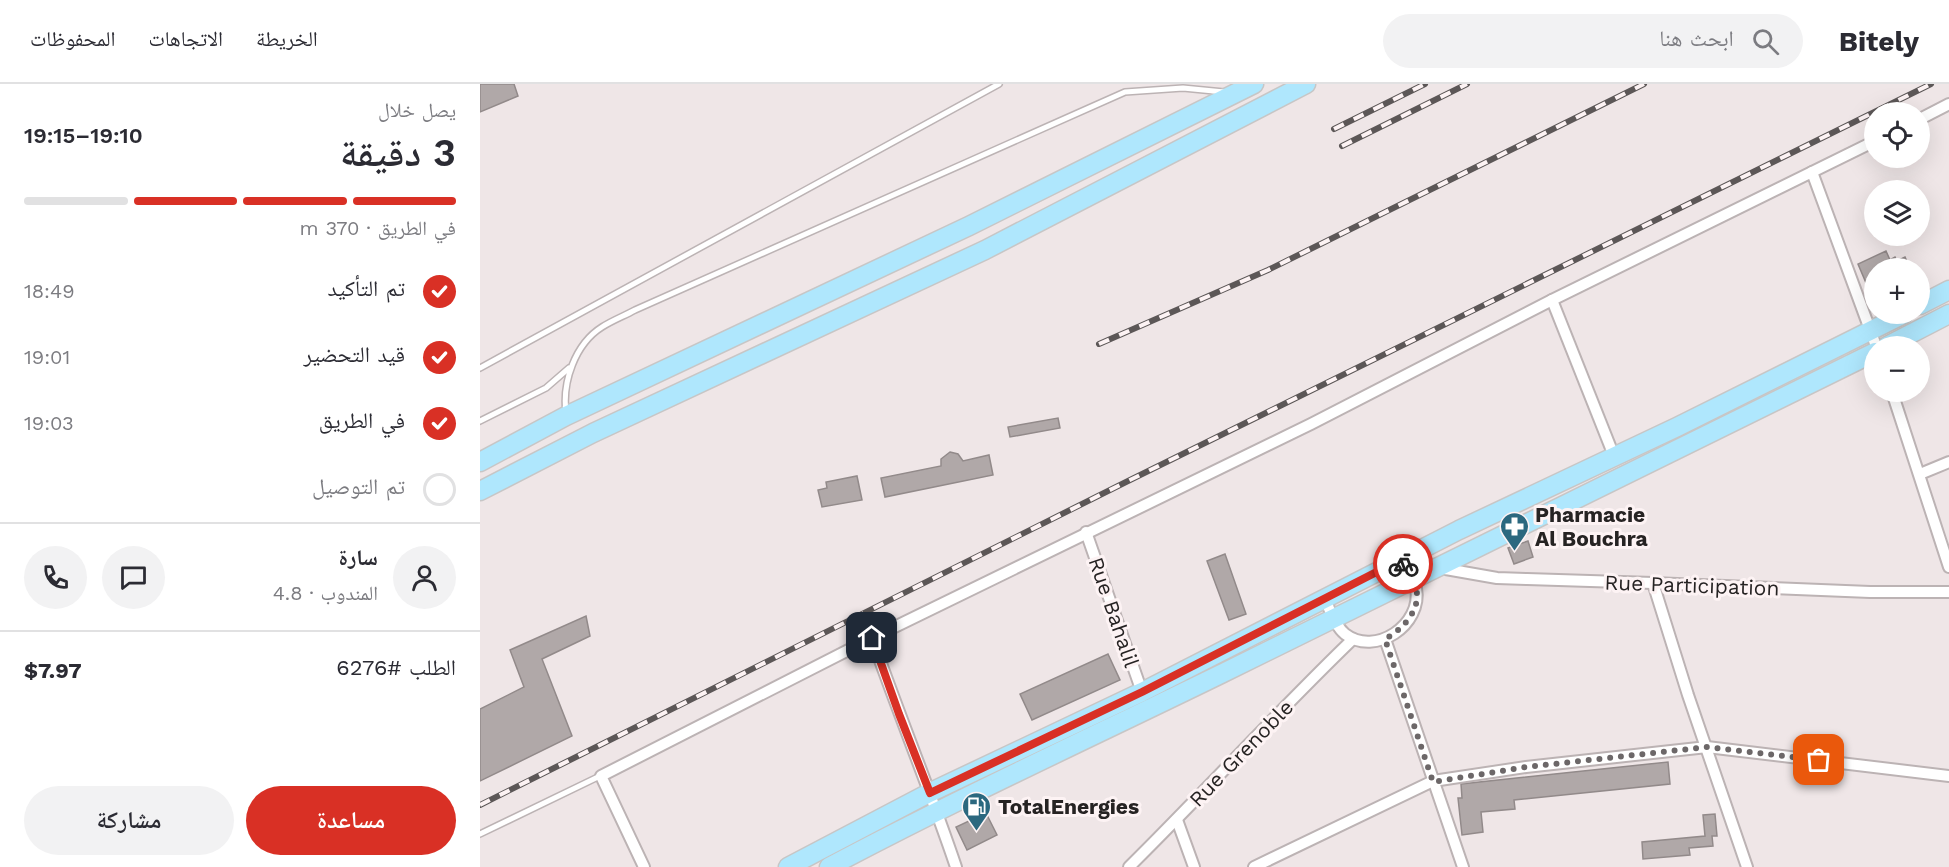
<!DOCTYPE html>
<html lang="ar">
<meta charset="utf-8">
<style>
body{margin:0;font-family:"Work Sans","Noto Naskh Arabic",sans-serif;background:#f2f2f3;color:#2b2b33;direction:rtl;height:100vh;display:flex;flex-direction:column;font-size:22px;white-space:nowrap}
*{box-sizing:border-box;margin:0}
p{font-size:20px;color:#7c7c81}
.icon{flex:none;width:33px;height:33px;fill:none;stroke:currentColor;stroke-width:2;stroke-linecap:round;stroke-linejoin:round}
.map{position:relative;flex:1;overflow:hidden;direction:ltr}
.panel{display:flex;flex-direction:column;background:#fff;width:480px}
.panel>*{flex:none}
.buttons{position:absolute;left:1384px;top:18px;display:grid;gap:12px}
.buttons a{display:grid;place-items:center;width:66px;height:66px;border-radius:50%;background:#fff;box-shadow:0 6px 24px #0002;font-size:30px}
.pin{position:absolute;display:grid;place-items:center;width:51px;height:51px;color:#fff;margin:-26px;border-radius:12px;box-shadow:0 3px 9px #0006}
.courier{position:absolute;display:grid;place-items:center;width:60px;height:60px;margin:-30px;border:4px solid #d93025;border-radius:50%;background:#fff;color:#222;box-shadow:0 2px 8px #0007}
.headline em{font-style:normal;font-weight:600}
.headline div{display:flex;flex-direction:column-reverse}
.headline{display:flex;align-items:center;justify-content:space-between;height:102px;padding:0 24px}
h1{font-size:39px;font-weight:600;line-height:45px}
.bar{display:grid;grid-template-columns:repeat(4,1fr);gap:9px 6px;align-content:center;height:72px;padding:0 24px}
.bar i{height:8px;border-radius:4px;background:#e1e1e2}
.bar .current{background:#d93025}
.bar p{grid-column:span 4}
.line{display:flex;align-items:center;gap:15px;padding:0 24px;border-top:2px solid #e1e1e2}
.line div{flex:1}
.round{display:grid;place-items:center;flex:none;width:63px;height:63px;border-radius:32px;background:#f2f2f3}
ol{padding:0 24px;list-style:none}
li{display:flex;align-items:center;gap:18px;height:66px}
li p{margin-inline-start:auto}
li .icon{padding:6px;border-radius:50%;background:#d93025;color:#fff;stroke-width:4}
li:last-child{color:#7c7c81}
li i{width:33px;height:33px;border:3px solid #e1e1e2;border-radius:50%}
.cta{display:flex;gap:12px;margin-top:auto;padding:12px 24px}
.cta a{flex:1;height:69px;border-radius:36px;background:#d93025;color:#fff;font-size:24px;font-weight:600;line-height:69px;text-align:center}
.cta a+a{background:#f2f2f3;color:#2b2b33}
header{display:flex;align-items:center;gap:36px;box-sizing:border-box;height:84px;padding:0 30px;background:#fff;border-bottom:2px solid #e1e1e2}
header strong{font-size:28px}
nav{display:flex;gap:33px;margin-inline-start:auto;font-size:21px}
.search{width:420px;height:54px;background:#f2f2f3;display:flex;align-items:center;gap:15px;box-sizing:border-box;padding:0 21px;border-radius:33px;color:#7c7c81;font-size:22px}
main{display:flex;flex:1;min-height:0}
.map>svg:first-child{display:block}
.building{fill:#b0a8a8;stroke:#928a8a;stroke-width:1.5}
.lines{fill:none;stroke-linecap:round;stroke-linejoin:round}
.service-casing{stroke:#bcb3b4;stroke-width:8}
.minor-casing{stroke:#bcb3b4;stroke-width:14}
.primary-casing{stroke:#c7c6c6;stroke-width:21}
.service{stroke:#fff;stroke-width:5}
.minor{stroke:#fff;stroke-width:10}
.primary{stroke:#afe7fd;stroke-width:18}
.rail-casing{stroke:#5c5757;stroke-width:6}
.rail{stroke:#fdf3f4;stroke-width:4;stroke-dasharray:11;stroke-linecap:butt}
.done{stroke:#6c6768;stroke-width:6;stroke-dasharray:0 10.8}
.route{stroke:#d93025;stroke-width:8}
.labels{text-anchor:middle;dominant-baseline:central;stroke-width:6;stroke-linejoin:round;paint-order:stroke}
.poi-label{font-size:21px;font-weight:bold;fill:#262323;stroke:#fdf3f4;text-anchor:start}
.street-label{font-size:21px;fill:#262323;stroke:#fdf3f4}
</style>
<header>
<strong>Bitely</strong>
<div class="search"><svg class="icon" aria-label="search" viewBox="0 0 24 24"><circle cx="10" cy="10" r="6"/><path d="M15 15l6 6"/></svg>ابحث هنا</div>
<nav><a>الخريطة</a><a>الاتجاهات</a><a>المحفوظات</a></nav>
</header>
<main>
<div class="map">
<svg width="1469" height="783" viewBox="0 0 1469 783">
<rect width="100%" height="100%" fill="#efe6e7"/>
<g class="building">
<path d="M0,0H34L38,12L0,28Z"/>
<path d="M1406,167L1410,176L1415,173L1417,177L1425,173L1430,184H1395V220L1378,180Z"/>
<path d="M578,334L580,344L530,353L528,343Z"/>
<path d="M470,368L478,370L483,377L509,371L513,391L405,413L401,394L461,382V375Z"/>
<path d="M377,392L382,416L342,423L338,406L347,404L346,398Z"/>
<path d="M1048,457L1053,473L1034,480L1028,464Z"/>
<path d="M745,470L766,530L749,536L727,477Z"/>
<path d="M106,532L110,552L62,575L92,652L0,697V625L44,603L30,566Z"/>
<path d="M628,570L640,596L552,636L540,610Z"/>
<path d="M1188,678L1190,700L1034,716L1035,725L1001,728L1003,748L982,751L978,714H982L981,700Z"/>
<path d="M506,729L517,751L487,766L476,743Z"/>
<path d="M1235,730L1237,752H1232L1233,762L1209,764L1210,771L1163,775L1162,758L1225,752L1223,731Z"/>
</g>
<g class="lines">
<defs>
<g id="service">
<path d="M0,284L519,0"/>
<path d="M86,329C82,298 95,260 122,243C133,236 144,232 155,226L645,8L703,4L744,8"/>
<path d="M0,337L66,304L89,284"/>
<path d="M0,750L120,692"/>
</g>
<g id="minor">
<path d="M1440,35L1469,20"/>
<path d="M1332,88L1396,262"/>
<path d="M1072,216L1134,372"/>
<path d="M1412,308L1469,483"/>
<path d="M1440,390L1469,378"/>
<path d="M606,448L662,608"/>
<path d="M960,484L1017,494L1047,495L1173,499L1390,508H1469"/>
<path d="M1173,499L1208,611L1267,783"/>
<path d="M844,514C850,525 855,542 865,550C895,573 943,541 936,504C934,494 925,484 920,476"/>
<path d="M392,554C419,631 450,706 476,783"/>
<path d="M905,555L983,783"/>
<path d="M697,736L714,783"/>
<path d="M164,783L121,692L392,554L831,340L1072,216L1395,57"/>
<path d="M649,783C725,708 796,629 873,555"/>
<path d="M774,783L953,697L1046,683L1227,663L1469,692"/>
</g>
<g id="primary">
<path d="M1440,221L1469,206"/>
<path d="M1407,262L1469,230"/>
<path d="M0,378L86,332L489,142L774,0"/>
<path d="M0,407L113,349L505,166L826,0"/>
<path d="M308,783L449,709L662,608L979,446L1197,343L1424,230"/>
<path d="M349,783C479,714 612,653 743,589C961,482 1178,375 1395,268"/>
</g>
</defs>
<use href="#service" class="service-casing"/>
<use href="#minor" class="minor-casing"/>
<use href="#primary" class="primary-casing"/>
<use href="#service" class="service"/>
<use href="#minor" class="minor"/>
<use href="#primary" class="primary"/>
<defs>
<g id="rail">
<path d="M854,45L945,0"/>
<path d="M862,62L987,0"/>
<path d="M619,260L788,186L1164,0"/>
<path d="M0,721L648,397L1451,0"/>
</g>
</defs>
<use href="#rail" class="rail-casing"/>
<use href="#rail" class="rail"/>
</g>
<g class="lines">
<path class="done" d="M923,480C926,486 931,491 933,496C946,521 925,544 905,555L953,698L1046,683L1227,663L1339,676"/>
<path class="route" d="M392,554L419,630L450,709L662,608L920,476L923,480"/>
</g>
<defs>
<symbol id="pharmacy-pin" viewBox="-11 -11 22 30"><path d="M0 17L-7.5 6A9.5 9.5 0 1 1 7.5 6Z" fill="#2b687f" stroke="#fdf3f4"/><path d="M-2-6h4v4h4v4h-4v4h-4v-4h-4v-4h4Z" fill="#fff"/></symbol>
<symbol id="fuel-pin" viewBox="-11 -11 22 30"><path d="M0 17L-7.5 6A9.5 9.5 0 1 1 7.5 6Z" fill="#2b687f" stroke="#fdf3f4"/><path d="M-5.5-6h7V0h2V4h1.3V-2.5L3-4.5l.8-.8L6-3V5H2.5V1h-1V6h-7ZM-4.2-4.7v3.2H.2V-4.7Z" fill="#fff"/></symbol>
</defs>
<g fill-rule="evenodd">
<use href="#pharmacy-pin" x="1018" y="426" width="33" height="45"/>
<use href="#fuel-pin" x="480" y="706" width="33" height="45"/>
</g>
<g class="labels">
<g class="poi-label">
<text x="1055" y="430">Pharmacie<tspan x="1055" dy="24">Al Bouchra</tspan></text>
<text x="518" y="722">TotalEnergies</text>
</g>
<g class="street-label">
<text transform="translate(1212 501) rotate(2)">Rue Participation</text>
<text transform="translate(634 528) rotate(71)">Rue Bahalil</text>
<text transform="translate(761 669) rotate(-46)">Rue Grenoble</text>
</g>
</g>
</svg>
<div class="buttons">
<a><svg class="icon" aria-label="locate" viewBox="0 0 24 24"><circle cx="12" cy="12" r="6"/><path d="M12 2v4M12 18v4M2 12h4M18 12h4"/></svg></a>
<a><svg class="icon" aria-label="layers" viewBox="0 0 24 24"><path d="M12 4l9 5-9 5-9-5zM3 14l9 5 9-5"/></svg></a>
<a>+</a>
<a>−</a>
</div>
<div class="pin" style="left:1339px;top:676px;background:#ea580c"><svg class="icon" aria-label="bag" viewBox="0 0 24 24"><path d="M5 8h14l-1 12H6zM9 8a3 3 0 0 1 6 0"/></svg></div>
<div class="pin" style="left:392px;top:554px;background:#1f2937"><svg class="icon" aria-label="home" viewBox="0 0 24 24"><path d="M3 11l9-7 9 7M6 9v11h12V9"/></svg></div>
<div class="courier" style="left:923px;top:480px"><svg class="icon" aria-label="bike" viewBox="0 0 24 24"><circle cx="6" cy="16" r="4"/><circle cx="18" cy="16" r="4"/><path d="M6 16l4-8h5l3 8M10 8l3 8H6M13 5h3"/></svg></div>
</div>
<section class="panel">
<div class="headline"><div><h1>3 دقيقة</h1><p>يصل خلال</p></div><em>19:10–19:15</em></div>
<div class="bar"><i class="current"></i><i class="current"></i><i class="current"></i><i></i><p>في الطريق · 370 m</p></div>
<ol>
<li><svg class="icon" aria-label="check" viewBox="0 0 24 24"><path d="M5 12l5 5 9-10"/></svg>تم التأكيد<p>18:49</p></li>
<li><svg class="icon" aria-label="check" viewBox="0 0 24 24"><path d="M5 12l5 5 9-10"/></svg>قيد التحضير<p>19:01</p></li>
<li><svg class="icon" aria-label="check" viewBox="0 0 24 24"><path d="M5 12l5 5 9-10"/></svg>في الطريق<p>19:03</p></li>
<li><i></i>تم التوصيل</li>
</ol>
<div class="line" style="height:108px"><a class="round"><svg class="icon" aria-label="person" viewBox="0 0 24 24"><circle cx="12" cy="8" r="4"/><path d="M4 21q1-7 8-7t8 7"/></svg></a><div><b>سارة</b><p>المندوب · 4.8</p></div><a class="round"><svg class="icon" aria-label="chat" viewBox="0 0 24 24"><path d="M4 5h16v11H9l-5 4z"/></svg></a><a class="round"><svg class="icon" aria-label="phone" viewBox="0 0 24 24"><path d="M5 4h4l2 5-3 2q2 4 5 5l2-3 5 2v4C11 20 4 13 5 4z"/></svg></a></div>
<div class="line" style="height:78px"><div>الطلب #6276</div><b>$7.97</b></div>
<div class="cta"><a>مساعدة</a><a>مشاركة</a></div>
</section>
</main>
